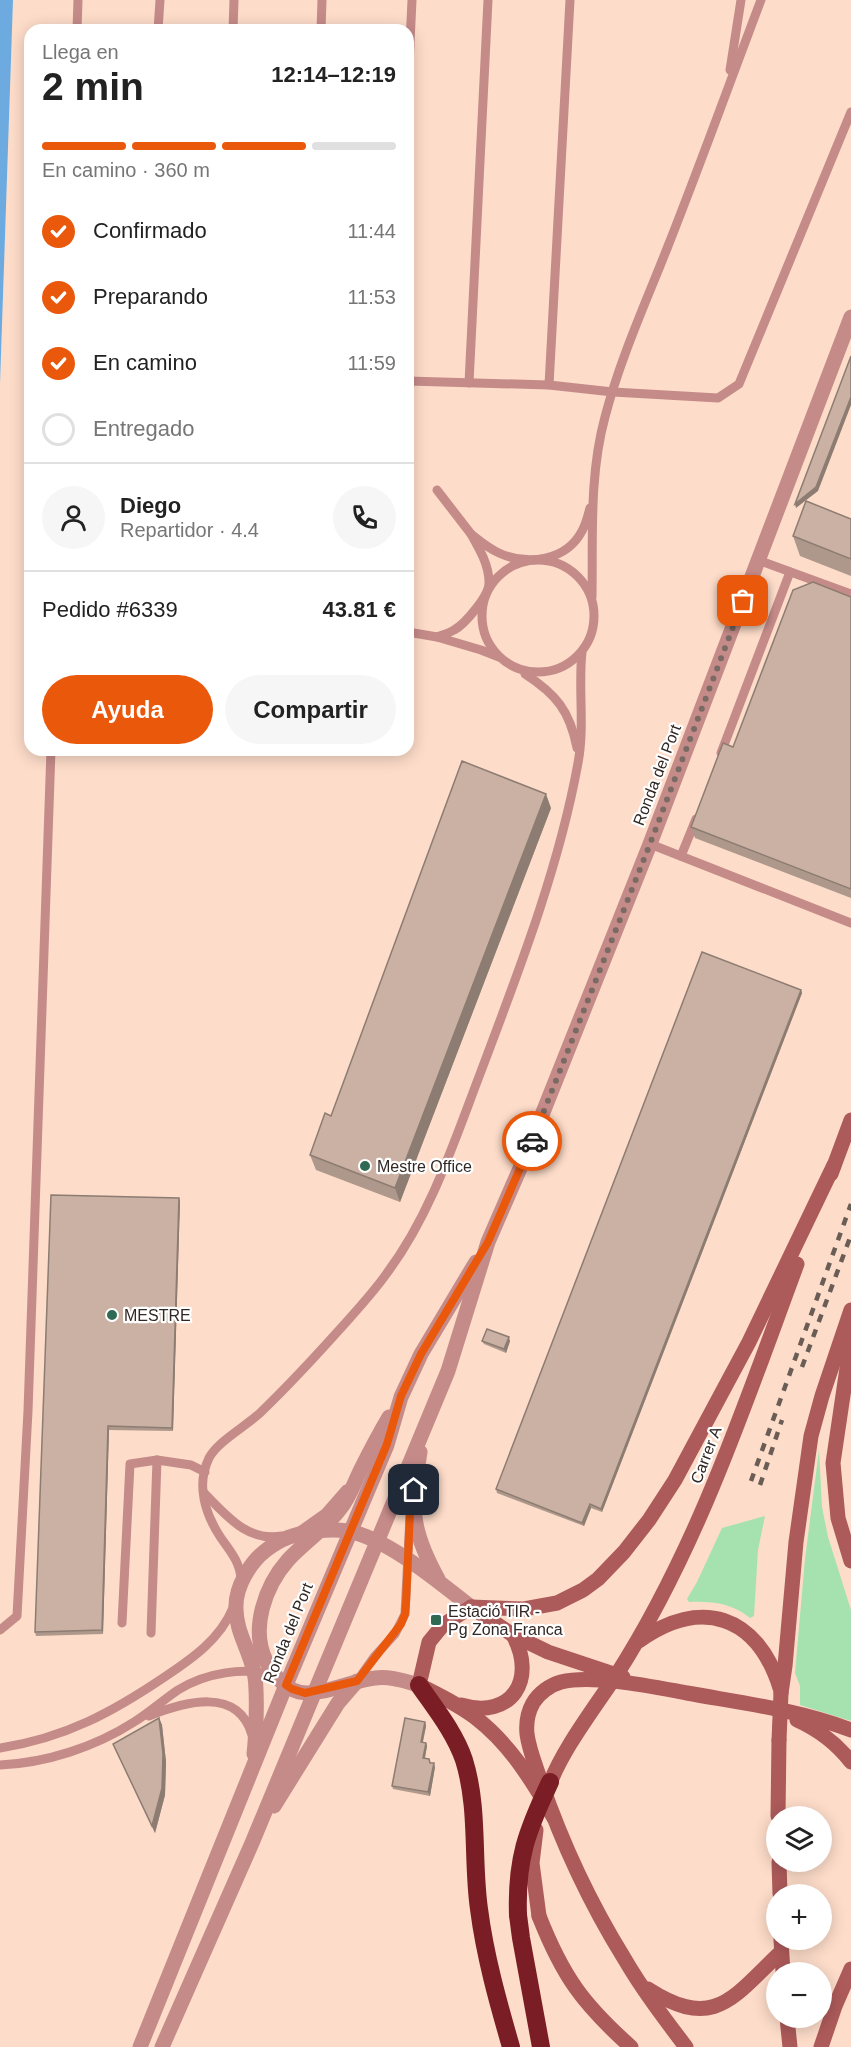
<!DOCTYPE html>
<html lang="es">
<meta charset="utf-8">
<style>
body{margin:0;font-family:Arial,sans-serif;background:#f6f6f6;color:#222;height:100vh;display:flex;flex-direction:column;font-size:22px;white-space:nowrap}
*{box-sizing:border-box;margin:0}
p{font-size:20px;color:#767676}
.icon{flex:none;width:33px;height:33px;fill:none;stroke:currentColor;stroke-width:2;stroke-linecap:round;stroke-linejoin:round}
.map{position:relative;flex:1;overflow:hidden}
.details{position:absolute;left:24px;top:24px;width:390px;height:732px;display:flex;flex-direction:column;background:#fff;border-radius:18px;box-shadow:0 3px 15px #0003}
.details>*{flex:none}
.buttons{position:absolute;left:766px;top:1806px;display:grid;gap:12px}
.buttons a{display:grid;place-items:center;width:66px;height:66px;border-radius:50%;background:#fff;box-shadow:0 3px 15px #0003;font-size:30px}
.pin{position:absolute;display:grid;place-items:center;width:51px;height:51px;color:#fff;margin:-26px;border-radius:12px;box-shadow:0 3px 9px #0006}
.courier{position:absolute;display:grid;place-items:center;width:60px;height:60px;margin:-30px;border:4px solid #ea580c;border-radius:50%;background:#fff;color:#222;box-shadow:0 2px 8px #0007}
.summary em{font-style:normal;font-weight:700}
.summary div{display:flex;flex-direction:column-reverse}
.summary{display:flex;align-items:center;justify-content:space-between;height:102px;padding:0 18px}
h1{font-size:39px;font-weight:700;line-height:45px}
.bar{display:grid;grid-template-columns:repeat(4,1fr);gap:9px 6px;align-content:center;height:72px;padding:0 18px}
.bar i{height:8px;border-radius:4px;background:#e0e0e0}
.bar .on{background:#ea580c}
.bar p{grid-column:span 4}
.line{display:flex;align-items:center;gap:15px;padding:0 18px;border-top:2px solid #e0e0e0}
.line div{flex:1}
.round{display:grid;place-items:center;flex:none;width:63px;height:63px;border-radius:32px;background:#f6f6f6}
ol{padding:0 18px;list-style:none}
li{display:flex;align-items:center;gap:18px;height:66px}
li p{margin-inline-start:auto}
li .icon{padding:6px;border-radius:50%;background:#ea580c;color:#fff;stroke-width:4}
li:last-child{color:#767676}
li i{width:33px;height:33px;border:3px solid #e0e0e0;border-radius:50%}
.button{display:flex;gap:12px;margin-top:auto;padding:12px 18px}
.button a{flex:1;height:69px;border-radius:36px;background:#ea580c;color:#fff;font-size:24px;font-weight:700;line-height:69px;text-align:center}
.button a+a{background:#f6f6f6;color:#222}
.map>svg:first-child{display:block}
.built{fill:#fddcc9;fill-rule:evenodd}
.green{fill:#a5e2b0}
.water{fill:#6caadf}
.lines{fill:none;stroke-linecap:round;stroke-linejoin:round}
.lane{stroke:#c58b89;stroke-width:9}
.street{stroke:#c58b89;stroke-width:15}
.secondary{stroke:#ad5a5a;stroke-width:15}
.highway{stroke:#7b1d24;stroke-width:18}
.rail{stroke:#6a5d56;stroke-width:4.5;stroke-dasharray:8 8;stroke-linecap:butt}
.secondary-bridge{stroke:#ad5a5a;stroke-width:15}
.highway-bridge{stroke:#7b1d24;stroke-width:18}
.wall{fill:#ae988c}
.shaded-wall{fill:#8d7c72}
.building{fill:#cab1a3;stroke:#8d7c72;stroke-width:1.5}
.done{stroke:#796b64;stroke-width:6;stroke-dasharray:0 10.8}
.route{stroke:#ea580c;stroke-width:8}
.poi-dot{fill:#306a54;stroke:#fff;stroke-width:2}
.labels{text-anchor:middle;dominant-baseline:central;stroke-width:4.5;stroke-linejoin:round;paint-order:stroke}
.street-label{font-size:16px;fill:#322823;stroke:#fff}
.poi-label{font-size:16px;fill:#322823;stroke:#fff;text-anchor:start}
</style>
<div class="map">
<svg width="851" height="2047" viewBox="0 0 851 2047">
<rect width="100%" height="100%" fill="#fde8dc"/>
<path class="built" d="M13,0H851V2047H0V384ZM30,30H408V750H30ZM777,1816H822V1862H777ZM777,1894H822V1940H777ZM777,1972H822V2018H777Z"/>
<g class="green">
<path d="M819,1450L822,1507L828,1537L851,1610V1721L800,1705V1686L795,1673L805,1559Z"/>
<path d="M765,1516L758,1550L754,1616L750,1618C732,1603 712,1601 689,1602L687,1599L697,1582L722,1528Z"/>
</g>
<path class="water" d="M0,0H13L0,384Z"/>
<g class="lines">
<g class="lane">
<path d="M77,30L78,0"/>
<path d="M158,30L160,0"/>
<path d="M233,30L234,0"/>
<path d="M321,30L322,0"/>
<path d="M730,70L741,0"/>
<path d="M408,86L412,0"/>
<path d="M408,381L549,385L613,392L718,398L739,384L851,112"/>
<path d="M469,383L488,0"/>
<path d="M549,385L570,0"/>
<path d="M437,490L471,534"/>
<circle cx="538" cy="616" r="56"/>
<path d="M758,560L851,594"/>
<path d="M592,597C593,538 589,475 605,417C620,359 646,302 668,246C700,165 730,82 761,0"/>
<path d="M408,632L437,637"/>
<path d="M499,657L481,650L437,637C442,635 449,633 454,630C465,624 490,595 489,582C489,565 479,548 471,534C480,541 488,548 499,553C528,566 566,561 582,531C586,524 588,515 590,508"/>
<path d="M525,674C556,694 570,711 577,748"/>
<path d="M721,753L790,572"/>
<path d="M650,844L851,923"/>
<path d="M681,856L696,819"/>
<path d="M204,1493C227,1516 247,1542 282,1536"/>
<path d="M301,1530L325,1513L346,1489"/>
<path d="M241,1579C240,1562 230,1551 221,1538C205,1514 196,1485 209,1458C217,1442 246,1426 260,1413C288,1386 314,1358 340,1329C356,1311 373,1293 387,1273C431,1214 454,1142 480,1074C518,973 559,868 578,763C585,726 578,689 582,652"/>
<path d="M122,1623L130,1464L157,1460"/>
<path d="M0,1630L17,1616L28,1411L51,750"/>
<path d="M151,1633L157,1460L191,1465L205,1472"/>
<path d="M357,1681L374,1657L395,1634L405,1614L410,1516"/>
<path d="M149,1716C184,1702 238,1686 252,1735"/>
<path d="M0,1748C65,1738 113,1712 166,1676C193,1658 220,1639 233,1608"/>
<path d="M0,1765C46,1763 95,1747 134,1722C149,1713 163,1700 178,1690C205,1673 245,1666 275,1676"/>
</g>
<g class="street">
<path d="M389,1417C379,1434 370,1451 361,1469C354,1483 350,1497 340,1509C325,1529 305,1542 288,1560C265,1586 250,1629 266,1661C273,1674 284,1688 299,1692C320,1697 353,1680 375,1678C390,1676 404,1681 419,1685"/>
<path d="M420,1452C411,1509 410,1528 438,1579"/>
<path d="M254,1754C256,1736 258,1688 254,1672C249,1649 235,1630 236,1606C236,1586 250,1563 265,1551C281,1538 295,1534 315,1531C326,1530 336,1529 347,1531C386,1537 440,1583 471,1607"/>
<path d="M274,1806L338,1703L357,1681"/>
<path d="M140,2047L286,1685L387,1445L401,1397L421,1354L476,1262"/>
<path d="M162,2047L252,1843L448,1371L488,1242L528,1150L650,844L851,317"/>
</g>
<g class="secondary">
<path d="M831,1174L851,1120"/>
<path d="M851,1341L833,1463L838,1518L851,1561"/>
<path d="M471,1607L513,1635L548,1652L623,1677"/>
<path d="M639,1641C701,1597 757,1615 780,1688"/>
<path d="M617,1674C698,1547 745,1404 797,1264"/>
<path d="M781,1693L785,1666L796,1542L811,1436L822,1396L851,1310"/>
<path d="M461,1705C512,1720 537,1679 513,1635"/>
<path d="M797,1720C817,1729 837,1744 851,1762"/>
<path d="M778,1816L779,1740"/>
<path d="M554,1818C532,1781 511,1745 476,1718C459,1705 439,1695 419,1685L429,1642L443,1625L471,1607L524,1609L557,1603L583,1590L598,1579L624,1552L649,1520L675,1480L749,1342L834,1165"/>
<path d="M779,1862L780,1894"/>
<path d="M539,1916C563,1977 583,2004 631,2047"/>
<path d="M781,1940L783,1972"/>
<path d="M648,1989C715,2032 733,1997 781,1952"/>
<path d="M787,2018L790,2047"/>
<path d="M686,2047C664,2018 642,1989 624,1958C590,1903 562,1843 541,1782C536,1766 529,1750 527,1734C526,1724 528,1712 533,1703C539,1693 550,1685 561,1682C593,1674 654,1687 687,1693C742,1703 799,1710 851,1730"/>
<path d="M821,2047L835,2006L851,1969"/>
</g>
<g class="highway">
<path d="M419,1685C435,1708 455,1733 464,1760C479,1808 472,1860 479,1909C485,1956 498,2002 511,2047"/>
<path d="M518,1915L521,1938L541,2047"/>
</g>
<g class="rail">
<path d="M802,1367L851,1235"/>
<path d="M751,1481L851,1204"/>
<path d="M760,1485L782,1420"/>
</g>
<g class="secondary-bridge">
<path d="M779,1740L781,1693"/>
<path d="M547,1792C558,1755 595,1707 617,1674"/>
<path d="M536,1830L532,1863L539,1916"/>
</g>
<path class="highway-bridge" d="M518,1915C516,1859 527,1831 550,1782"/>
</g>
<g class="wall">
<path d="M851,519V576L800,556L793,536Z"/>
<path d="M851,597V898L695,838L691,827L733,747Z"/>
<path d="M551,808L400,1202L316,1170L310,1155L331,1116Z"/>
<path d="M801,990L802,993L602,1512L591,1508L584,1526L497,1493L496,1489Z"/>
<path d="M180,1201L173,1431L109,1430L103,1634L36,1636L35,1632Z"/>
<path d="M482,1341H510L506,1353L484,1344Z"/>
<path d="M159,1718L162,1725L166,1762L165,1795L155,1833L113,1744Z"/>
<path d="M425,1722L426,1726L423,1742L426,1743L427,1746L425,1758L435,1767L430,1796L393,1789L392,1786Z"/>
</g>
<g class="shaded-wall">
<path d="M851,397V405L818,491L796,508L795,504Z"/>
<path d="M546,794L551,808L400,1202L395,1188Z"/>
<path d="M801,990L802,993L602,1512L601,1509Z"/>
<path d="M179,1198L180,1201L173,1431L172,1428Z"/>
<path d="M509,1337L510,1341L506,1353L504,1349Z"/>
<path d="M108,1426L109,1430L103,1634L102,1630Z"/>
<path d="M590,1504L591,1508L584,1526L582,1523Z"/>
<path d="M159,1718L162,1725L166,1762L165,1795L155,1833L152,1826Z"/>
<path d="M425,1722L426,1726L422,1745L421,1742Z"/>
<path d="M426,1743L427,1746L424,1762L423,1758Z"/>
<path d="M434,1763L435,1767L430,1796L428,1792Z"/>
</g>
<g class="building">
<path d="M851,356V397L816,487L795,504Z"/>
<path d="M806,501L851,519V559L793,536Z"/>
<path d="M813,582L851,597V889L691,827L723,743L733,747L793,590Z"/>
<path d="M462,761L546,794L395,1188L310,1155L325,1113L331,1116Z"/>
<path d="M702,952L801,990L601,1509L590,1504L582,1523L496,1489Z"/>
<path d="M51,1195L179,1198L172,1428L108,1426L102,1630L35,1632Z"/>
<path d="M487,1329L509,1337L504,1349L482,1341Z"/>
<path d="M159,1718L163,1754L162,1788L152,1826L113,1744Z"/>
<path d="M405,1718L425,1722L421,1742L426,1743L423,1758L429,1759L430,1763H434L428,1792L392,1786Z"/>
</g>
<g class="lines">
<path class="done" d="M532,1141L650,844L743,601"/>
<path class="route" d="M414,1490L410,1512L406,1603L405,1614L401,1624L357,1681L305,1693L292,1689L286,1685L387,1444L401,1396L421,1354L488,1242L532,1141"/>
</g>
<g class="poi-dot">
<circle cx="365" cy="1166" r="6"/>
<circle cx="112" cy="1315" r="6"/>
<rect x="430" y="1614" width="12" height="12" rx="3"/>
</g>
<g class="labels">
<g class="street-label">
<text transform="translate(657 775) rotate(-69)">Ronda del Port</text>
<text transform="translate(706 1455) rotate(-69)">Carrer A</text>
<text transform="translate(288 1633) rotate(-68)">Ronda del Port</text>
</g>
<g class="poi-label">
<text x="377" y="1166">Mestre Office</text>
<text x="124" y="1315">MESTRE</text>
<text x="448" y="1611">Estació TIR -<tspan x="448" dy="18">Pg Zona Franca</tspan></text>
</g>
</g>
</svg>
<div class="buttons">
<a><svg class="icon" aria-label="layers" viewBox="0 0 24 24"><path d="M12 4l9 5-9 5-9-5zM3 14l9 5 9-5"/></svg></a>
<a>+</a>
<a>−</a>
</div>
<div class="pin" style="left:743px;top:601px;background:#ea580c"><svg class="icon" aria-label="bag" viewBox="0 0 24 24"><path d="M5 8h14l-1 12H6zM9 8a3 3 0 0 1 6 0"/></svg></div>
<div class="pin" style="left:414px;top:1490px;background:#1f2937"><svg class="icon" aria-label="home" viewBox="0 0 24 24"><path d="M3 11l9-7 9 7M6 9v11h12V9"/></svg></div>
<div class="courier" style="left:532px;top:1141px"><svg class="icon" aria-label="car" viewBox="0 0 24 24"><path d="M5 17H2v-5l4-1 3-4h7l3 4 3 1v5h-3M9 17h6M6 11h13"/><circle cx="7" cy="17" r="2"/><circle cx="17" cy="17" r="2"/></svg></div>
<section class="details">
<div class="summary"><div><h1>2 min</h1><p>Llega en</p></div><em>12:14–12:19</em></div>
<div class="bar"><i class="on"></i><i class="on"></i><i class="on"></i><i></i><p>En camino · 360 m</p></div>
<ol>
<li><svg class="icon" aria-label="check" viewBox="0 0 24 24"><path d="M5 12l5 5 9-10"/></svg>Confirmado<p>11:44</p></li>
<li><svg class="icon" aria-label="check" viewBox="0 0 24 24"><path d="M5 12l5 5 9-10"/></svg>Preparando<p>11:53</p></li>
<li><svg class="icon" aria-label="check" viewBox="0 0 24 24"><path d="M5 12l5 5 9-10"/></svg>En camino<p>11:59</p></li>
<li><i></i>Entregado</li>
</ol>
<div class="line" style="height:108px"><a class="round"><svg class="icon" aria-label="person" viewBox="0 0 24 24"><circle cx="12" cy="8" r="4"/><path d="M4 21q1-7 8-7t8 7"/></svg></a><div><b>Diego</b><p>Repartidor · 4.4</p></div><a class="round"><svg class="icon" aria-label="phone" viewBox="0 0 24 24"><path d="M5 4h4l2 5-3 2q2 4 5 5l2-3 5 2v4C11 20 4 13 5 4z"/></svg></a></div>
<div class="line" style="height:78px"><div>Pedido #6339</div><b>43.81 €</b></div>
<div class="button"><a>Ayuda</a><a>Compartir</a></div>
</section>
</div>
